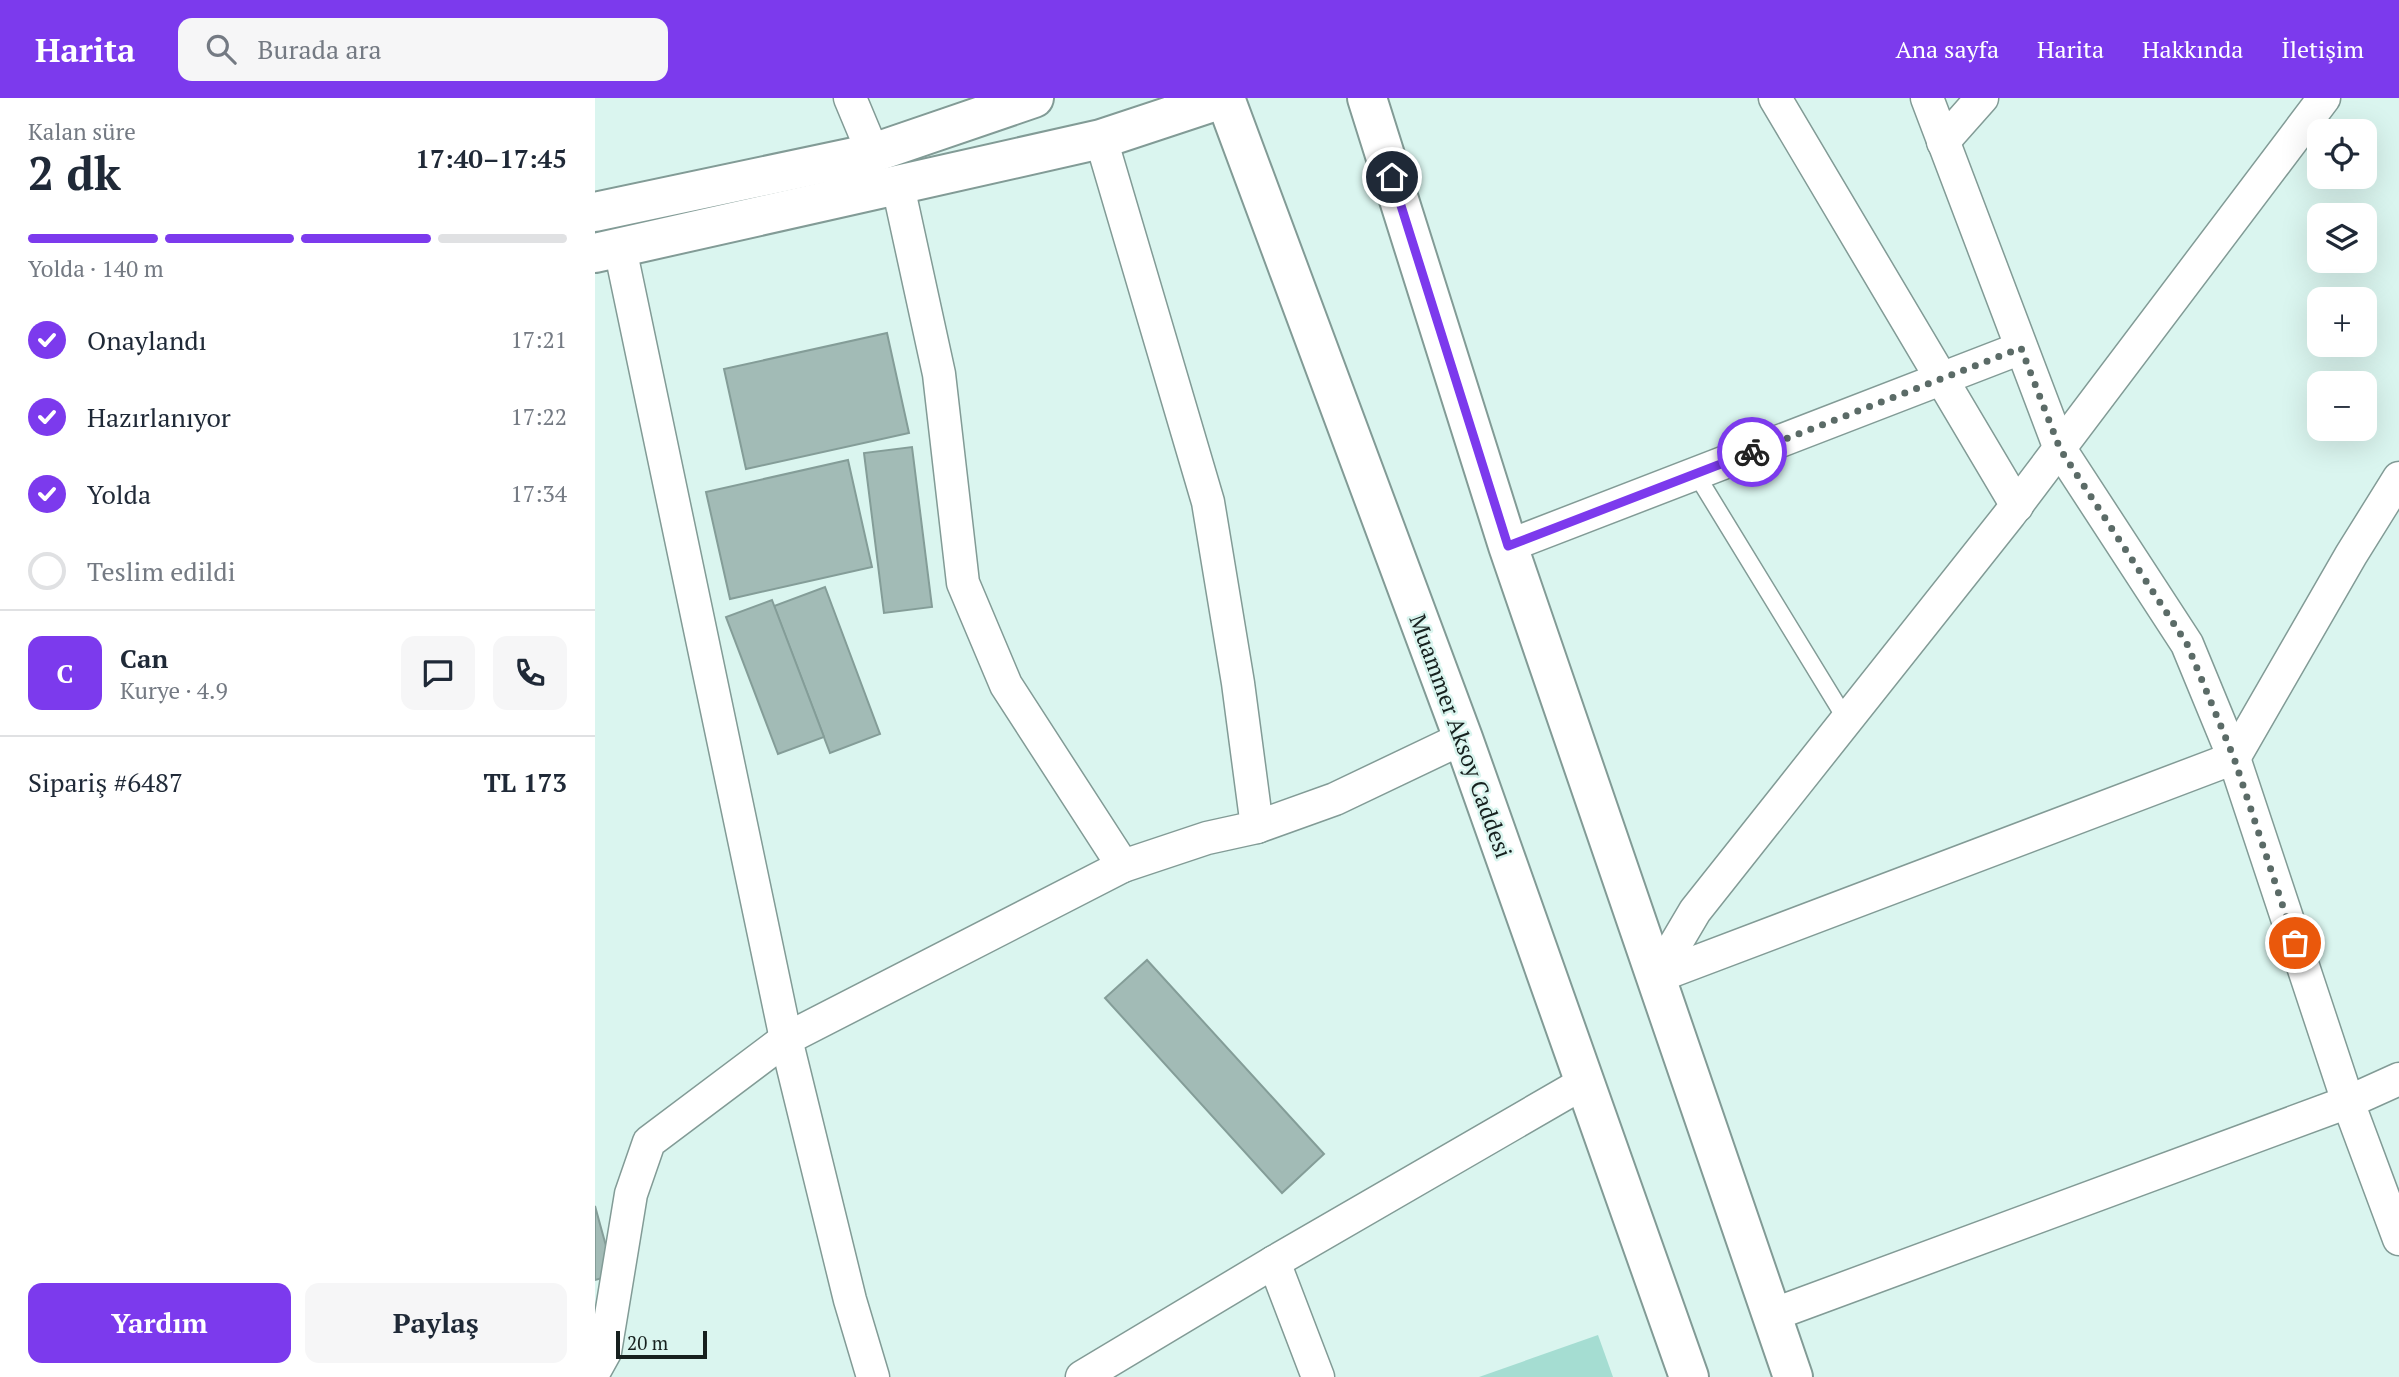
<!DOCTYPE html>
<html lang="tr">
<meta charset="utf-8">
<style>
body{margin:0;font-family:"PT Serif",serif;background:#f6f6f7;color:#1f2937;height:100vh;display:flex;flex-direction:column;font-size:26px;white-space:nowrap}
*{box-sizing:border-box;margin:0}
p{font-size:23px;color:#747a83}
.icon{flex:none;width:38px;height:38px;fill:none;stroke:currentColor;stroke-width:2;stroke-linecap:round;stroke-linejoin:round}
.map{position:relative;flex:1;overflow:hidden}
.panel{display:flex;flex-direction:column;background:#fff;width:595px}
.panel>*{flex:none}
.buttons{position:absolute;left:1712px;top:21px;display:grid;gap:14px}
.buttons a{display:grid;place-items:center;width:70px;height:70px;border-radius:14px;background:#fff;box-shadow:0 7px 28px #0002;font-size:35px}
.scale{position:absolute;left:21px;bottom:18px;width:91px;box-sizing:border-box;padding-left:7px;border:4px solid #16201e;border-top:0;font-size:19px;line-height:24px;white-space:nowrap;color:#16201e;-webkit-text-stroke:5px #daf5ef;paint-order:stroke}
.pin{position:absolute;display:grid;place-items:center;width:60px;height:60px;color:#fff;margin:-30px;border:4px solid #fff;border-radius:50%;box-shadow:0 2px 7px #0007}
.courier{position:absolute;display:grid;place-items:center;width:70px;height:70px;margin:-35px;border:5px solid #7c3aed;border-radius:50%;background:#fff;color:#222;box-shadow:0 2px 9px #0007}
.headline em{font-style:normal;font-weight:700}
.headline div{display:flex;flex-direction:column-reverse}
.headline{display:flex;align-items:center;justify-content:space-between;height:119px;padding:0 28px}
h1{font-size:46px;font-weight:700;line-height:52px}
.bar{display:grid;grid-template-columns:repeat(4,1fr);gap:10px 7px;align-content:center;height:84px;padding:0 28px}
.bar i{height:9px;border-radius:5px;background:#e0e1e3}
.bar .current{background:#7c3aed}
.bar p{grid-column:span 4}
.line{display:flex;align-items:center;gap:18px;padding:0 28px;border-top:2px solid #e0e1e3}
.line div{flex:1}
.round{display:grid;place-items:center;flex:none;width:74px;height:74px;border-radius:14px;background:#f6f6f7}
ol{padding:0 28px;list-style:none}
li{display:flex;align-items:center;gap:21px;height:77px}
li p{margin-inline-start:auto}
li .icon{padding:7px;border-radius:50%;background:#7c3aed;color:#fff;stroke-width:4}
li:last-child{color:#747a83}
li i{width:38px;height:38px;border:4px solid #e0e1e3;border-radius:50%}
.action{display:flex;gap:14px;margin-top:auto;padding:14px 28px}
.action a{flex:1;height:80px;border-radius:14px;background:#7c3aed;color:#fff;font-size:28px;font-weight:700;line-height:80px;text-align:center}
.action a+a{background:#f6f6f7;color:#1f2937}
header{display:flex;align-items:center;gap:42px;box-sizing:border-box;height:98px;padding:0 35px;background:#7c3aed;color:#fff}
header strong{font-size:33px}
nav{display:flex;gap:38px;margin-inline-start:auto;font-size:24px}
.search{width:490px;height:63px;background:#f6f6f7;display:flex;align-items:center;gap:18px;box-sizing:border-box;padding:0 24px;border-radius:14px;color:#747a83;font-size:26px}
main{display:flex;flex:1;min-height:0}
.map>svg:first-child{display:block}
.green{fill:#a5ddd2}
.building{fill:#a2bbb6;stroke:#849d98;stroke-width:2}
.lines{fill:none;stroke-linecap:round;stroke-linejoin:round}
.service-casing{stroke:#829b96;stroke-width:19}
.minor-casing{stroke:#829b96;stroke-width:35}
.tertiary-casing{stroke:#829b96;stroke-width:42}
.secondary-casing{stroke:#829b96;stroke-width:42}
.service{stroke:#fff;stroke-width:16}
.minor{stroke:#fff;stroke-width:32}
.tertiary{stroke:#fff;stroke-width:38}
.secondary{stroke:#fff;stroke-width:38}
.done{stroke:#5b6b67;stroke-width:7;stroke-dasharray:0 12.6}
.route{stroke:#7c3aed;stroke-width:9}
.labels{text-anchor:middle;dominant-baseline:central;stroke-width:5;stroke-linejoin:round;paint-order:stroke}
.street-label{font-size:23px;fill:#16201e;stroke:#daf5ef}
</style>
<header>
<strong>Harita</strong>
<div class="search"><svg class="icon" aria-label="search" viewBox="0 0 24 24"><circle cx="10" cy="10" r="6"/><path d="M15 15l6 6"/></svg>Burada ara</div>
<nav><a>Ana sayfa</a><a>Harita</a><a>Hakkında</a><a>İletişim</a></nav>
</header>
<main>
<section class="panel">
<div class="headline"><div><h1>2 dk</h1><p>Kalan süre</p></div><em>17:40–17:45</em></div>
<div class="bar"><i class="current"></i><i class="current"></i><i class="current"></i><i></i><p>Yolda · 140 m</p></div>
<ol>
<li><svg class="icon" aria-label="check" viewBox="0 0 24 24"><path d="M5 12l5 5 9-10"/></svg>Onaylandı<p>17:21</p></li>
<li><svg class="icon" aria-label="check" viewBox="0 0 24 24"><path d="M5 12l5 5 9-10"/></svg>Hazırlanıyor<p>17:22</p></li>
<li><svg class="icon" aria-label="check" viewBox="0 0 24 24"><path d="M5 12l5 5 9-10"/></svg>Yolda<p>17:34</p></li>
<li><i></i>Teslim edildi</li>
</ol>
<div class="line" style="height:126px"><b class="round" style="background:#7c3aed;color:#fff">C</b><div><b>Can</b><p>Kurye · 4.9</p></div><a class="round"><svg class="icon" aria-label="chat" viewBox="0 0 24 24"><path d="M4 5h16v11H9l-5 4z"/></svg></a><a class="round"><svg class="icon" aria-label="phone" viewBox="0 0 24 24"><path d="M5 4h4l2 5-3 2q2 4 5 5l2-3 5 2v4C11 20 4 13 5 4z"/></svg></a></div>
<div class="line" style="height:91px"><div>Sipariş #6487</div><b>TL 173</b></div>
<div class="action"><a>Yardım</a><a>Paylaş</a></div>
</section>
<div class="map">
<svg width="1804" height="1279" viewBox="0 0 1804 1279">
<rect width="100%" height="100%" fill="#daf5ef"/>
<path class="green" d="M1003,1237L1018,1279H884Z"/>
<g class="building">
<path d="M292,235L314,335L151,371L129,271Z"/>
<path d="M317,349L337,509L289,515L269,355Z"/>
<path d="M253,362L277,469L135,501L111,394Z"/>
<path d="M230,489L285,636L235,655L179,508Z"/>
<path d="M177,502L229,639L183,656L131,519Z"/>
<path d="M552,862L729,1056L687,1095L510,900Z"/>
<path d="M0,1108L19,1177L0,1182Z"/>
</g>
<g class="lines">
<defs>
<path id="service" d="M1101,376L1252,623"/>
<g id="minor">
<path d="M255,0L278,55"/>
<path d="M1180,0L1422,408"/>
<path d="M1332,0L1465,351L1592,546L1639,660L1753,1004L1804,1141"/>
<path d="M1348,44L1387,0"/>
<path d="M303,88L344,276L368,485L411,587L528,768"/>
<path d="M25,150L191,941L255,1202L278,1279"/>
<path d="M913,448L1426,250"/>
<path d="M662,729L740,701L868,640"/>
<path d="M1061,879L1100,813L1415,416L1729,0"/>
<path d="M1061,879L1639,660L1756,457L1804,380"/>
<path d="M679,1164L723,1279"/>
<path d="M1177,1217L1753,1004L1804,981"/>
<path d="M0,1272L10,1254L36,1096L54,1044L191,941L528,768L612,740L662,729L643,585L613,404L506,41"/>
<path d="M487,1279L679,1164L990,984"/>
</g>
<g id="tertiary">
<path d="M0,114L278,55L439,0"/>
<path d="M0,155L506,41L630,0"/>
</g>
<g id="secondary">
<path d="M630,0L868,640L1094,1279"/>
<path d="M772,0L913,448L1198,1279"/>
</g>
</defs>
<use href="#service" class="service-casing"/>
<use href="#minor" class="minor-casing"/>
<use href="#tertiary" class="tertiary-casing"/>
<use href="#secondary" class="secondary-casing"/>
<use href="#service" class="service"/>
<use href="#minor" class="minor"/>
<use href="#tertiary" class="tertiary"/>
<use href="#secondary" class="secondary"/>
</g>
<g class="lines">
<path class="done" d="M1157,354L1426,250L1465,351L1592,546L1639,660L1700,845"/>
<path class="route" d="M797,79L913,448L1157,354"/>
</g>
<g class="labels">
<g class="street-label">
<text transform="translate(866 638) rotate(70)">Muammer Aksoy Caddesi</text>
</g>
</g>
</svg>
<div class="buttons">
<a><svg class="icon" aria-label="locate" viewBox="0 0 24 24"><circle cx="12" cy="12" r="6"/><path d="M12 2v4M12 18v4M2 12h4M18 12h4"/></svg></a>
<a><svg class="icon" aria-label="layers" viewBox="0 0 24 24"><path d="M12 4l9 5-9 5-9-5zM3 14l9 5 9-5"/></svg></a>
<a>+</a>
<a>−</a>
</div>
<div class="scale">20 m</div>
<div class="pin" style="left:1700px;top:845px;background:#ea580c"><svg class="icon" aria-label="bag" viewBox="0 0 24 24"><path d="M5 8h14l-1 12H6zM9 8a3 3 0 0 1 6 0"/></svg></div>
<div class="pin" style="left:797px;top:79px;background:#1f2937"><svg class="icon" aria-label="home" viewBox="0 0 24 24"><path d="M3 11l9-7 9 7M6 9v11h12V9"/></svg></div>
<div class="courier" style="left:1157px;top:354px"><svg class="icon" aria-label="bike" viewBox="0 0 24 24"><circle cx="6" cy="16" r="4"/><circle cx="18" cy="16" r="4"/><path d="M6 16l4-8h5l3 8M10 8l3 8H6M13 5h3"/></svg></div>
</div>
</main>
